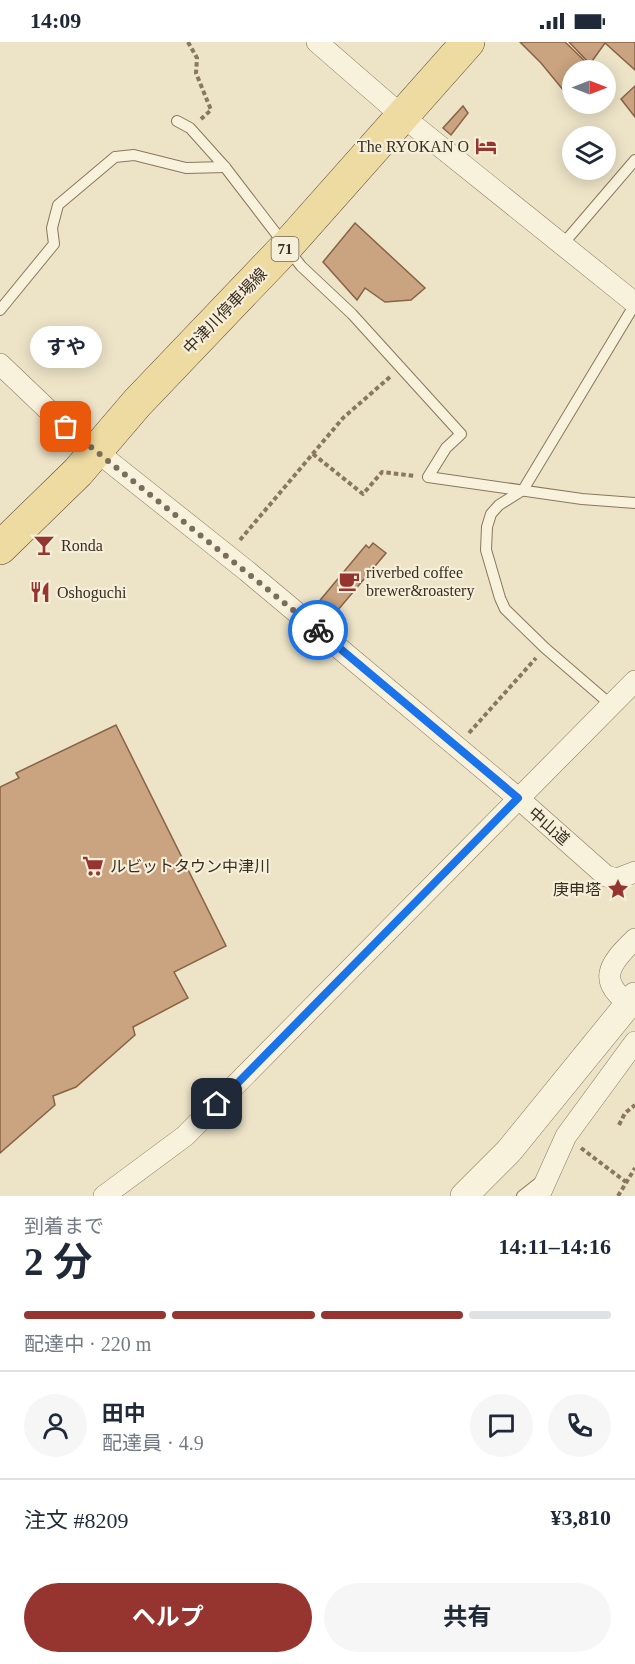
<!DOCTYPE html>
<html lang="ja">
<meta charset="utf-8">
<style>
body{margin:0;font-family:"Times New Roman","Noto Sans JP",serif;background:#f6f6f7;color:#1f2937;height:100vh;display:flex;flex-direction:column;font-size:22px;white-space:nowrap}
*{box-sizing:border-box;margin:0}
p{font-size:20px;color:#747a83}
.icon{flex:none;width:33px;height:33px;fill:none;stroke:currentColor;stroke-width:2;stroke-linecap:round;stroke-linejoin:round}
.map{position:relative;height:1154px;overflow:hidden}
.sheet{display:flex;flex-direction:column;background:#fff;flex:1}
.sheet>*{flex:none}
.needle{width:39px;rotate:90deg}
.tools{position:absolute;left:562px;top:18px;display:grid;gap:12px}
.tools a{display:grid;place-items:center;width:54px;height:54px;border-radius:50%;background:#fff;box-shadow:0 3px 15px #0003;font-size:30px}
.pin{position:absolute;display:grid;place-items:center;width:51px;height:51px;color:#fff;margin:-26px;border-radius:12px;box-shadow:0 3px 9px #0006}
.courier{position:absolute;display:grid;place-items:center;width:60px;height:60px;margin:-30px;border:4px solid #1a73e8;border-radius:50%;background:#fff;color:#222;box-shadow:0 2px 8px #0007}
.bubble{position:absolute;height:42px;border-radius:21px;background:#fff;box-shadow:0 3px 15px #0003;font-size:20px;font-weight:700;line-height:42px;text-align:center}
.headline em{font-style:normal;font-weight:700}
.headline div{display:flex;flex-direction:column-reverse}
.headline{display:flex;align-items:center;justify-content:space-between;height:102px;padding:0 24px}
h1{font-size:39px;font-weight:700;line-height:45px}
.bar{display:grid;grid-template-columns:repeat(4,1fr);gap:9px 6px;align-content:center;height:72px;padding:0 24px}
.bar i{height:8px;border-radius:4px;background:#e0e1e3}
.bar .selected{background:#96352f}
.bar p{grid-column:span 4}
.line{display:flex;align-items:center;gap:15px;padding:0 24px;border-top:2px solid #e0e1e3}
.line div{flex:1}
.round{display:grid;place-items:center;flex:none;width:63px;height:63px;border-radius:32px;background:#f6f6f7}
.primary-button{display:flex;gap:12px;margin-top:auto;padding:12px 24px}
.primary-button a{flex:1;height:69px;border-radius:36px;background:#96352f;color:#fff;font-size:24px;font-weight:700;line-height:69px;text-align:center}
.primary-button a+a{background:#f6f6f7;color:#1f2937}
.status{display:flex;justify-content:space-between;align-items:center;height:42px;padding:0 30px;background:#fff;direction:ltr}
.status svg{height:16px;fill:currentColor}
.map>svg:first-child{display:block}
.building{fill:#caa380;stroke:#886344;stroke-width:1.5}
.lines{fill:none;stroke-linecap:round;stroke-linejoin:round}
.service-casing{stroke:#89775e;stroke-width:12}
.minor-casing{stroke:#89775e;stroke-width:22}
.tertiary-casing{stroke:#89775e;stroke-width:28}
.primary-casing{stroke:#574531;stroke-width:34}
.path{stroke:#89775e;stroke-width:4;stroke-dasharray:4.5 3;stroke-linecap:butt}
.service{stroke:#f8f1dc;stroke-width:10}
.minor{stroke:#f8f1dc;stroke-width:21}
.tertiary{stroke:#f8f1dc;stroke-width:27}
.primary{stroke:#eedba2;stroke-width:33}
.done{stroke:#796e5b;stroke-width:6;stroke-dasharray:0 10.8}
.route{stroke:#1a73e8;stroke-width:8}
.labels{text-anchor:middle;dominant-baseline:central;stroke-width:4.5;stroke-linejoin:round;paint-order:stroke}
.shield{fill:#f5eed8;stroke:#726858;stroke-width:1.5}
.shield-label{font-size:15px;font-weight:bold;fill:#3a2e21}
.poi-label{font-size:16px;fill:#3a2e21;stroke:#f5eed8;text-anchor:start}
.street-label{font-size:16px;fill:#3a2e21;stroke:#f5eed8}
</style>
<div class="status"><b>14:09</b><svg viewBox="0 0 49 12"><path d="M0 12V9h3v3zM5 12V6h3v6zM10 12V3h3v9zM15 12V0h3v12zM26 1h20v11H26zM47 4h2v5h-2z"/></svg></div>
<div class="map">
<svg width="635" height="1154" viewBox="0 0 635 1154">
<rect width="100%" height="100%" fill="#ede4c8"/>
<g class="building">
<path d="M520,0H565L591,25L586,28H573V41L564,49L541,21Z"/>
<path d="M569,0H635V28L605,1L590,22Z"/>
<path d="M635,44V75L621,57Z"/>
<path d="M463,64L468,71L451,93L443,86Z"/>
<path d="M355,181L425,246L411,258L385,260L365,246L357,258L323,220Z"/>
<path d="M373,501L386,511L327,581L312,568L366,503L369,506Z"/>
<path d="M116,683L226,904L174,930L188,956L133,985L135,993L76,1045L53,1054L55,1063L0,1111V745L19,736L16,731Z"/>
</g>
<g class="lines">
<defs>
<g id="service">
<path d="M177,79L190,86L225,125L301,224L352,272L461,392L446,406L428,435L582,457L635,461"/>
<path d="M563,202L635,118"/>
<path d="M0,268L54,202L52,186L58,163L115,115L134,113L186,126L225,125"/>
<path d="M610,662L545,606L505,567L500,556L486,508L487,485L491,472L499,463L523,448L635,262"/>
<path d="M522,1154L541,1139"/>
</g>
<g id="minor">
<path d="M317,0L401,73L635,261"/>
<path d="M0,322L66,385L247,529L518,756L606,834L617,837L635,830"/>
<path d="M635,897C607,924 596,940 635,966"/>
<path d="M104,1154L185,1094L635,639"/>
<path d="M539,1154L566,1094L635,1000"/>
</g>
<path id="tertiary" d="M464,1154L509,1109L635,954"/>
<path id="primary" d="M0,506L78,430L137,361L286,205L468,0"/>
</defs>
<use href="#service" class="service-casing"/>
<use href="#minor" class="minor-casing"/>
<use href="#tertiary" class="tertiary-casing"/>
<use href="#primary" class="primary-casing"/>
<g class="path">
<path d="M188,0L197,16L196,31L211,68L201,77"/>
<path d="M313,412L363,452L382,430L415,434"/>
<path d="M240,498L343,376L391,334"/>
<path d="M469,691L536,616"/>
<path d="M619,1083L625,1071L635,1063"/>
<path d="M581,1106L626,1140"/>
<path d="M618,1154L635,1126"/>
</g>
<use href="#service" class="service"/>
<use href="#minor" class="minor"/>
<use href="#tertiary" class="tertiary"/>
<use href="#primary" class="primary"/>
</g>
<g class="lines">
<path class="done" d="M66,385L318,588"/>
<path class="route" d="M217,1062L518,756L318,588"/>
</g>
<defs>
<symbol id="hotel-bare" viewBox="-9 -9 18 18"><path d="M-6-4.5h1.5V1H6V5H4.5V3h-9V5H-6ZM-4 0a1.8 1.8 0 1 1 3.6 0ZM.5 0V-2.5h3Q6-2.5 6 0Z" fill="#96352f" stroke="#f5eed8" stroke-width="2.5" paint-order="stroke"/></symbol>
<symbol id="bar-bare" viewBox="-9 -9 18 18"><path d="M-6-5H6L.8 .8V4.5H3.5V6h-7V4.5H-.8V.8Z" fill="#96352f" stroke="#f5eed8" stroke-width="2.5" paint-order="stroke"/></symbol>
<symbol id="cafe-bare" viewBox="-9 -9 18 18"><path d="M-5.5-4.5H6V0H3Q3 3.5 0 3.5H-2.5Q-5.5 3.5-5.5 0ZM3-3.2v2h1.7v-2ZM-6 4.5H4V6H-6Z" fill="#96352f" stroke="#f5eed8" stroke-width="2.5" paint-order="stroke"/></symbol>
<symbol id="restaurant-bare" viewBox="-9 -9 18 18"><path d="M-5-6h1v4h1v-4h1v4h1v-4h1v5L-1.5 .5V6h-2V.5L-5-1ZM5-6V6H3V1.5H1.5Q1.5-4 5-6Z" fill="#96352f" stroke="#f5eed8" stroke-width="2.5" paint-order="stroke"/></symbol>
<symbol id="supermarket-bare" viewBox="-9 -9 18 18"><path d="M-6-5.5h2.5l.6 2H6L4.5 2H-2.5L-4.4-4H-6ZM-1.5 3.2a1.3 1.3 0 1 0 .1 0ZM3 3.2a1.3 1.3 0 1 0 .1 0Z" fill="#96352f" stroke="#f5eed8" stroke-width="2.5" paint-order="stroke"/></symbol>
<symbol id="sight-bare" viewBox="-9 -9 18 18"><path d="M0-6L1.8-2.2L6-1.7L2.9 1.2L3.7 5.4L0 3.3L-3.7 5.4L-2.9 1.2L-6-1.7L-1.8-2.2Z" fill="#96352f" stroke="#f5eed8" stroke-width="2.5" paint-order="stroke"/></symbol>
</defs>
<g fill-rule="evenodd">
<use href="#hotel-bare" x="471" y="89" width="30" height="30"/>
<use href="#bar-bare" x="29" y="488" width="30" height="30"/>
<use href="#cafe-bare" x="334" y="524" width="30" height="30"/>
<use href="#restaurant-bare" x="25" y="535" width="30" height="30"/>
<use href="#supermarket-bare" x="78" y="809" width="30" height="30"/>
<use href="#sight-bare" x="603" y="832" width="30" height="30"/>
</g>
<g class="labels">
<rect class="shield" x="271.5" y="195" width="27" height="24" rx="4.5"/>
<g class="shield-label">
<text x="285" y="207">71</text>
</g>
<g class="poi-label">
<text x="469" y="104" text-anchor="end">The RYOKAN O</text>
<text x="61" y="503">Ronda</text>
<text x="366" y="530">riverbed coffee<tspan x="366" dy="18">brewer&amp;roastery</tspan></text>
<text x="57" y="550">Oshoguchi</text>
<text x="110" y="824">ルビットタウン中津川</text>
<text x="601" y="847" text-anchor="end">庚申塔</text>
</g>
<g class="street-label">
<text transform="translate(225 269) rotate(-46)">中津川停車場線</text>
<text transform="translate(549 784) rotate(41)">中山道</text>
</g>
</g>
</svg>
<div class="tools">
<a><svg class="needle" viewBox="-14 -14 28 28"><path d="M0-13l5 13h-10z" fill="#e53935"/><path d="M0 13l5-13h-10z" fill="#747a83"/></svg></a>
<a><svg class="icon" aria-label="layers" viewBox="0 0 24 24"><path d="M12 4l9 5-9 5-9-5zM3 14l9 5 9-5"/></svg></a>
</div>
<div class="pin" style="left:66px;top:385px;background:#ea580c"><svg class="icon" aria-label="bag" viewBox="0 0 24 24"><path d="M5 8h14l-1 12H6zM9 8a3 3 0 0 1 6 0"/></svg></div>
<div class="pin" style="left:217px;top:1062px;background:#1f2937"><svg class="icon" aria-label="home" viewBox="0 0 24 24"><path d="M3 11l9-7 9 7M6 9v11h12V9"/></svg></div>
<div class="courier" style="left:318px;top:588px"><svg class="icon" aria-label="bike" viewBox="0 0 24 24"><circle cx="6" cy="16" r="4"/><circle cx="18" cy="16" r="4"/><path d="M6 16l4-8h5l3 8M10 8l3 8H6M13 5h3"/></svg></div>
<div class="bubble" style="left:30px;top:284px;width:72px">すや</div>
</div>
<section class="sheet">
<div class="headline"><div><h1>2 分</h1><p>到着まで</p></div><em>14:11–14:16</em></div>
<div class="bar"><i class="selected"></i><i class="selected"></i><i class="selected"></i><i></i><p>配達中 · 220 m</p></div>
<div class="line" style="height:108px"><a class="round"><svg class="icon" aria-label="person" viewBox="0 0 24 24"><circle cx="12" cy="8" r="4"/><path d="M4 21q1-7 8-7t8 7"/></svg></a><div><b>田中</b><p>配達員 · 4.9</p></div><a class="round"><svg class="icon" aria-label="chat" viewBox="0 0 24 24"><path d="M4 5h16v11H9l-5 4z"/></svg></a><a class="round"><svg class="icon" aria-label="phone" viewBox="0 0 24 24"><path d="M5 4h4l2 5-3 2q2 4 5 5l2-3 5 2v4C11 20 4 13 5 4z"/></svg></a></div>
<div class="line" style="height:78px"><div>注文 #8209</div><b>¥3,810</b></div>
<div class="primary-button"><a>ヘルプ</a><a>共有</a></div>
</section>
